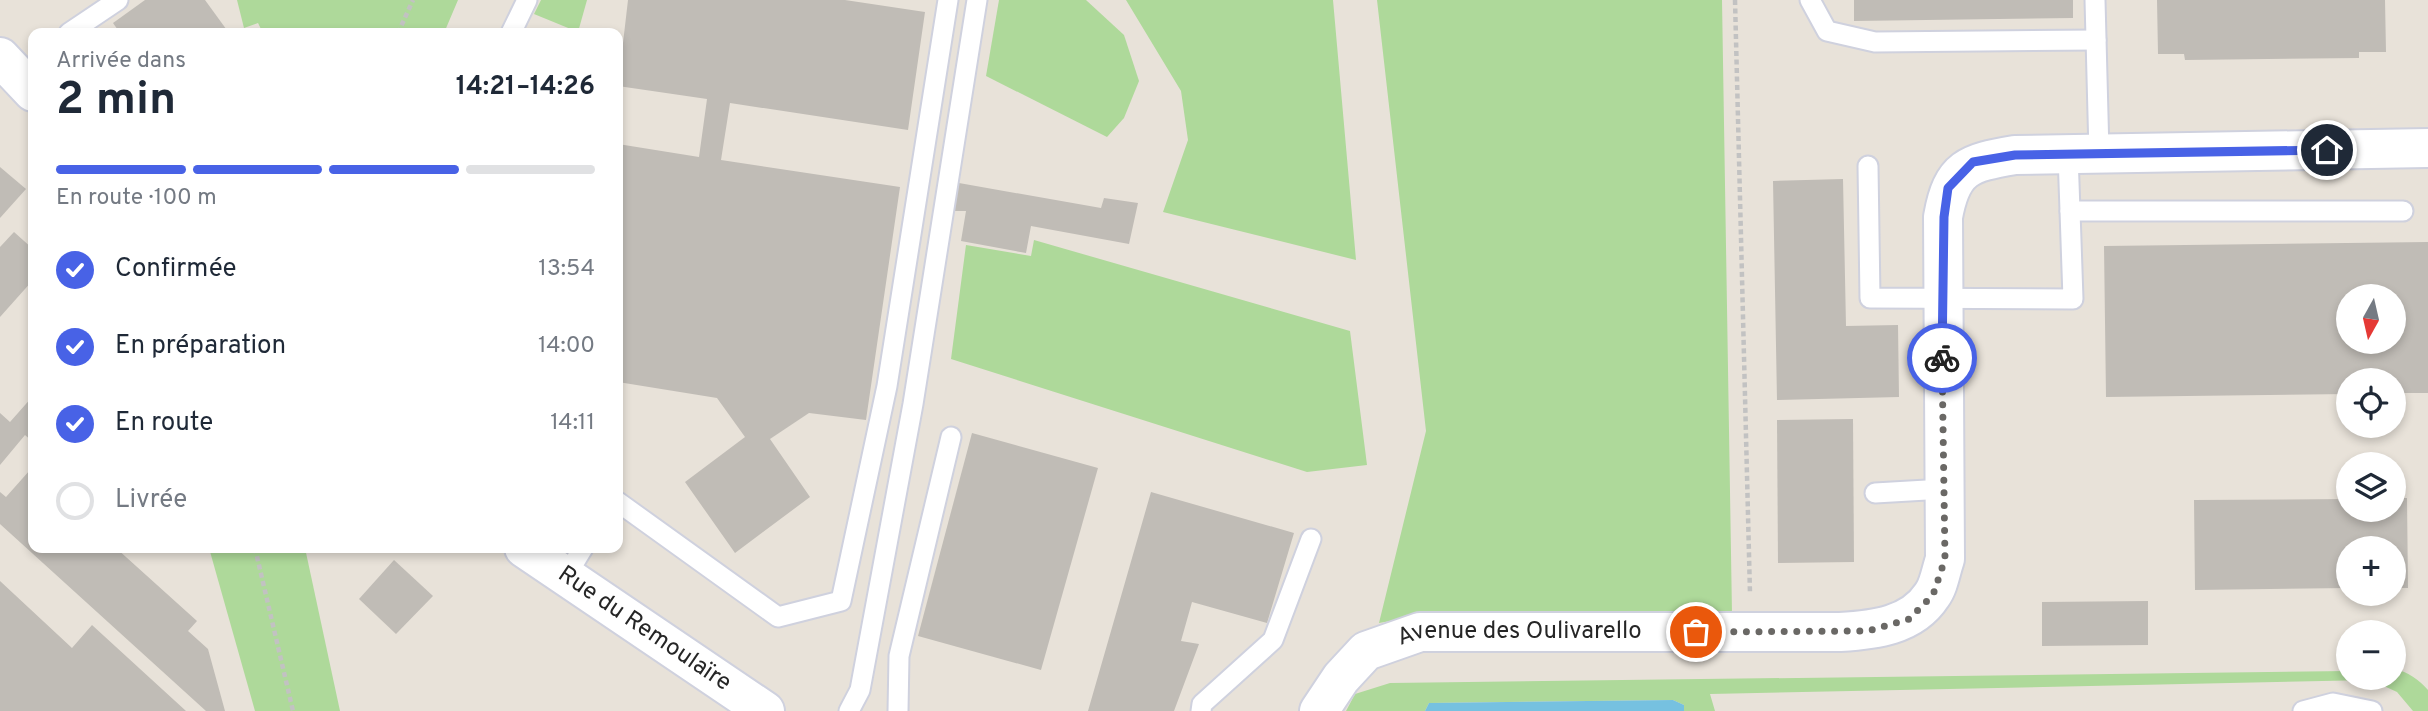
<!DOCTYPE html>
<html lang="fr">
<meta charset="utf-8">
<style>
body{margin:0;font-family:Overpass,sans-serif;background:#f6f6f7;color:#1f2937;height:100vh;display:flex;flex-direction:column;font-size:26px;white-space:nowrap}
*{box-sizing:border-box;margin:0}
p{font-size:23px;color:#747a83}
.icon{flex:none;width:38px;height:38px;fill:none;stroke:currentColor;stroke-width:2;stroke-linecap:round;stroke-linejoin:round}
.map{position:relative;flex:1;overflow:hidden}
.drawer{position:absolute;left:28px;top:28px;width:595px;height:525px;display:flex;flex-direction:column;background:#fff;border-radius:14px;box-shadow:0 4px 10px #0003}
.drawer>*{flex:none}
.needle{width:46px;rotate:188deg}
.tools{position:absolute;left:2336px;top:284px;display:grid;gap:14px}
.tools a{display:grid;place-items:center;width:70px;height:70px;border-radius:50%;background:#fff;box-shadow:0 4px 10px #0003;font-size:35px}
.pin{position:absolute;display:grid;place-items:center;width:60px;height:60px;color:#fff;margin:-30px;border:4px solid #fff;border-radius:50%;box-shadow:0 2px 7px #0007}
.courier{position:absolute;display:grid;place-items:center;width:70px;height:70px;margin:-35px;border:5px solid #4862e6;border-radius:50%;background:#fff;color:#222;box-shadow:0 2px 9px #0007}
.overview em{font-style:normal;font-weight:700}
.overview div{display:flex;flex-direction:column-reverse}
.overview{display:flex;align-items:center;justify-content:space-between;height:119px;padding:0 28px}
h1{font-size:46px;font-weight:700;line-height:52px}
.bar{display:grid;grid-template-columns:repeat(4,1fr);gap:10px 7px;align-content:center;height:84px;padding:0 28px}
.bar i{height:9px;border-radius:5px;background:#e0e1e3}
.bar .current{background:#4862e6}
.bar p{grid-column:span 4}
ol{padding:0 28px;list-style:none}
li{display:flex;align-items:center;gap:21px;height:77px}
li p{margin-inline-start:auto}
li .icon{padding:7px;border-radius:50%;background:#4862e6;color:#fff;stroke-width:4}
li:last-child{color:#747a83}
li i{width:38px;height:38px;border:4px solid #e0e1e3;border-radius:50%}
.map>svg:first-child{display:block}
.green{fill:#aed99a}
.water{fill:#76c1e0}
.building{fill:#c0bcb6;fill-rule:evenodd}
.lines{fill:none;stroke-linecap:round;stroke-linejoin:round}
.service-casing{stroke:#cfd1de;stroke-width:23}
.minor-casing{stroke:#cfd1de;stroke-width:42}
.path{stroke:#c2c2c2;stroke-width:4.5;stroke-dasharray:5 3.5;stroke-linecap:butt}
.service{stroke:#fff;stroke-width:19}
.minor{stroke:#fff;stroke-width:38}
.done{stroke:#6a6865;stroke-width:7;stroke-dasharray:0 12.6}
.route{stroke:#4862e6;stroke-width:9}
.labels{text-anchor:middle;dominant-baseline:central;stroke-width:5;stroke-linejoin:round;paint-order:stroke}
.street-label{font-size:24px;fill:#262626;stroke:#fff}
</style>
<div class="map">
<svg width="2428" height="711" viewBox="0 0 2428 711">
<rect width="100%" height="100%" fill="#e8e2d9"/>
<g class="green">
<path d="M237,0H458L444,33H263L258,23L244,28Z"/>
<path d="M541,0H587L578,32L534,14Z"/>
<path d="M999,0H1086L1124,35L1139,81L1124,118L1107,137L986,76Z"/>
<path d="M1126,0H1333L1356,260L1163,212L1188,140L1181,91Z"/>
<path d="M1377,0H1722L1732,614L1418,616L1379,623L1426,431Z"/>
<path d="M1034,240L1350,331L1367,465L1307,472L951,359L966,245L1031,256Z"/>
<path d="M209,548H305L340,711H255Z"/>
<path d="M2394,670C2407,670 2420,681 2428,690V711H2413L2397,692L2371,680L1710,694L1715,711H1684V705L1673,700L1429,703L1425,711H1346L1355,694L1390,683L2348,671V677H2394Z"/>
</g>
<path class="water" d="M1673,700L1684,705V711H1425L1429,703Z"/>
<g class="building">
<path d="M145,0H205L229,33H120L113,23Z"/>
<path d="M628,0H845L925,12L908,130L730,103L721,160L900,187L866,420L809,413L770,439L810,497L735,553L685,482L745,437L717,398L618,382V144L699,157L707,99L618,86Z"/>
<path d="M1854,0H2073V18L1854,21Z"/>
<path d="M2157,0H2385L2386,52H2359V58L2185,60L2184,54H2158Z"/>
<path d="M0,167L26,189L0,218Z"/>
<path d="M1843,179L1846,326L1898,325L1899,397L1777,400L1773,181Z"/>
<path d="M959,183L1101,208L1104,198L1138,203L1129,244L1031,226L1026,253L961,241L966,211H953Z"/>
<path d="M14,232L33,249V280L0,317V247Z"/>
<path d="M2428,242V393H2394V380H2348V394L2106,397L2104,246ZM2348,296H2394V341H2348Z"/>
<path d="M33,396V442L25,435L0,465V413L10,422Z"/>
<path d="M1853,419L1854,562L1778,563L1777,420Z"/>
<path d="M972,433L1098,468L1041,670L918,636Z"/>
<path d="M30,470L33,472V548H116L197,621L188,631L208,649L225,711H206L0,524V492L6,497Z"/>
<path d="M1151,492L1294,533L1267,623L1192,602L1181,641L1199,644L1174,711H1088Z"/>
<path d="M2394,498H2407L2408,588H2394V548H2348V588L2195,590L2194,500L2348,499V509H2394Z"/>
<path d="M394,560L433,596L396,634L359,599Z"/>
<path d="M0,581L72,648L92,625L186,711H0Z"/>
<path d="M2148,601V645L2042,646V602Z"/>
</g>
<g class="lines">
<defs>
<g id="service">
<path d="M1810,0L1827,31L1875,42L2096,40"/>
<path d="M2095,0L2099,153"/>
<path d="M69,33L118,0"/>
<path d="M511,33L527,0"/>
<path d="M2068,154L2070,211"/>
<path d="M1868,166L1870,298L2073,299L2070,211H2403"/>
<path d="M1875,493L1944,489"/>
<path d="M618,502L778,617L841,601L887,386L948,0"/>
<path d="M566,576L583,548"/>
<path d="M849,711L860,690L913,404L977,0"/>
<path d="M898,711L899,656L951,437"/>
<path d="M1201,711L1202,704L1273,640L1311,539"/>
<path d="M2303,711L2333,703L2372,711"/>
</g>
<g id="minor">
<path d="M0,57L33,92"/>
<path id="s1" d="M524,548L765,711"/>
<path id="s2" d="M1319,711L1341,678L1366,651L1420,632H1840C1874,630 1912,626 1932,595C1939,586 1941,570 1945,559L1943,217C1952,167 1968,163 2015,155L2428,148"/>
</g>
</defs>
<use href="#service" class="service-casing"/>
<use href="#minor" class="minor-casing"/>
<g class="path">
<path d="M1735,0L1750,594"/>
<path d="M398,33L413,0"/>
<path d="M255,548L293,711"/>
</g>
<use href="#service" class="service"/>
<use href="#minor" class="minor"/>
</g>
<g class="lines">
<path class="done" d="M1696,632L1868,631L1909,619L1933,595L1945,559L1942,358"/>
<path class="route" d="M1942,358L1944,217L1948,188L1973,162L2015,155L2327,150"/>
</g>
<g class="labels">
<g class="street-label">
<text stroke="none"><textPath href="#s1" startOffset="145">Rue du Remoulaïre</textPath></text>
<text stroke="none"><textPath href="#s2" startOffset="233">Avenue des Oulivarello</textPath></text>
</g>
</g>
</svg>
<div class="tools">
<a><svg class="needle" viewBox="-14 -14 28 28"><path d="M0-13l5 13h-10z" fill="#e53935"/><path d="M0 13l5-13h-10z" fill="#747a83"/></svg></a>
<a><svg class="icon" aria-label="locate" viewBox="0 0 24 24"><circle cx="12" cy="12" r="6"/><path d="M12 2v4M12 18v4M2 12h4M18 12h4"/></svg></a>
<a><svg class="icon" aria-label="layers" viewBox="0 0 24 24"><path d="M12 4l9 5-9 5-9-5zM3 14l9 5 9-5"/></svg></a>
<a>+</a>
<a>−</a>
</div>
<div class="pin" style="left:1696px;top:632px;background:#ea580c"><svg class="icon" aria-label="bag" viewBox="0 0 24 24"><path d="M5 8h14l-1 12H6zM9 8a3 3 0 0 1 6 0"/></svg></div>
<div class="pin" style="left:2327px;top:150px;background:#1f2937"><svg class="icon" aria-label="home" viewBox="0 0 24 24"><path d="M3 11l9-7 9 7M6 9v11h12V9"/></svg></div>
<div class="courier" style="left:1942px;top:358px"><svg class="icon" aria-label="bike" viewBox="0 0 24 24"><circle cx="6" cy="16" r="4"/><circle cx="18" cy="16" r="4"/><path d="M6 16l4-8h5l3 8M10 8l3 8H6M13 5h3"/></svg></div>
<section class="drawer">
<div class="overview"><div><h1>2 min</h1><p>Arrivée dans</p></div><em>14:21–14:26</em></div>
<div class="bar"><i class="current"></i><i class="current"></i><i class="current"></i><i></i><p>En route · 100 m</p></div>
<ol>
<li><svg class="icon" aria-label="check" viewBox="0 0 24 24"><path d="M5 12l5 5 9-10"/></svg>Confirmée<p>13:54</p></li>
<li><svg class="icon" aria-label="check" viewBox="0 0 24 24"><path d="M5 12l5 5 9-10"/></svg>En préparation<p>14:00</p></li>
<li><svg class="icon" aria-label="check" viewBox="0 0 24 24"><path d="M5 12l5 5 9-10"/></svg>En route<p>14:11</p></li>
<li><i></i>Livrée</li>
</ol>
</section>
</div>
